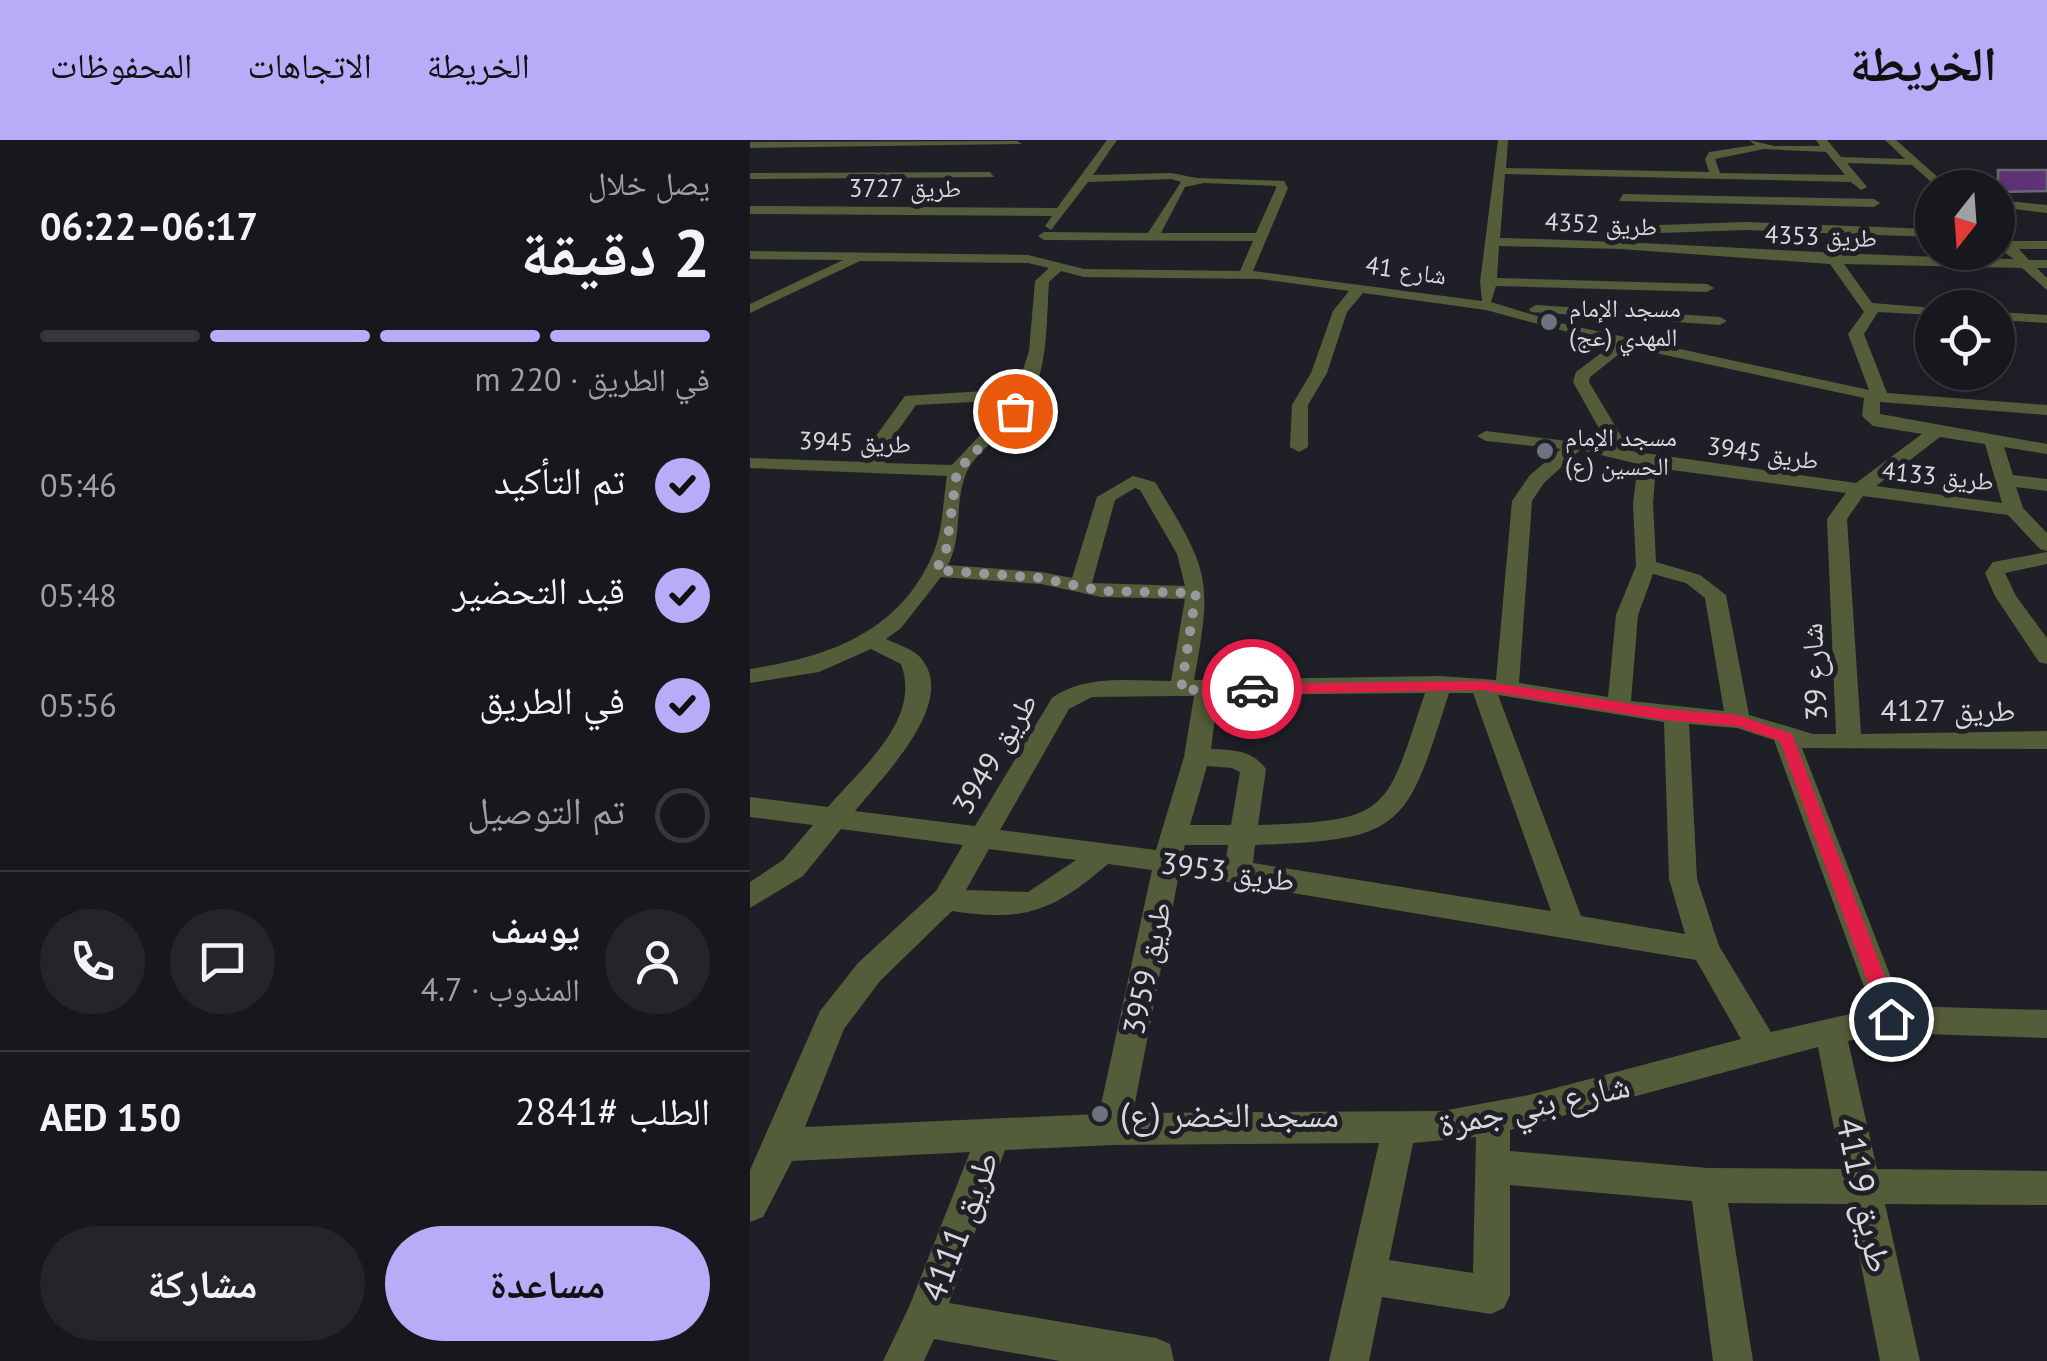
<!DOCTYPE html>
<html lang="ar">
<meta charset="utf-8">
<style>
body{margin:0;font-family:"PT Sans","Noto Naskh Arabic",sans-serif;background:#24252a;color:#f1f3f6;direction:rtl;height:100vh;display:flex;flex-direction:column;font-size:38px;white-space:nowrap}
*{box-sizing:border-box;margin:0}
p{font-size:32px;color:#9ea0a4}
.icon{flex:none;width:55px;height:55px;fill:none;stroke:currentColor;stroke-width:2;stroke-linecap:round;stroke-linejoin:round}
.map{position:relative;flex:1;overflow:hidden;direction:ltr}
.panel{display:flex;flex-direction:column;background:#17181d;width:750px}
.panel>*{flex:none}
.needle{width:65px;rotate:197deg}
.tools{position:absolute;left:1165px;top:30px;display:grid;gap:20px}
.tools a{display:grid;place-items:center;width:100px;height:100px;border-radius:50%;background:#17181d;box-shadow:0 10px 40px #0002,0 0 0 2px #36373b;font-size:50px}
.pin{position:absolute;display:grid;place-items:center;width:85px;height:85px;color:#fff;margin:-42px;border:5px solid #fff;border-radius:50%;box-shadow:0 2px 10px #0007}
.courier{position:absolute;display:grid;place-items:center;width:100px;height:100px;margin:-50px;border:8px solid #e11d48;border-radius:50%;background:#fff;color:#222;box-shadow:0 2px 12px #0007}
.summary em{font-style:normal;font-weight:700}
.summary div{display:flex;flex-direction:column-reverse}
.summary{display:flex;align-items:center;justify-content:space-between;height:170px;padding:0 40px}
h1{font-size:65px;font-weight:700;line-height:75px}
.bar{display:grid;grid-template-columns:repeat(4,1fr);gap:15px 10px;align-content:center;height:120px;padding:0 40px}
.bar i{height:12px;border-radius:8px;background:#36373b}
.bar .active{background:#b6acf8}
.bar p{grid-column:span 4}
.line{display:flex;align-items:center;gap:25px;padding:0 40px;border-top:2px solid #36373b}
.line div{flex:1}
.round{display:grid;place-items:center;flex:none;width:105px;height:105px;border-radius:52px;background:#24252a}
ol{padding:0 40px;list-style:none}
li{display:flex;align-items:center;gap:30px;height:110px}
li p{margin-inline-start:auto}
li .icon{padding:10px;border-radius:50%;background:#b6acf8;color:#111;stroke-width:4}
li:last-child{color:#9ea0a4}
li i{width:55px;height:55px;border:5px solid #36373b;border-radius:50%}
.primary-button{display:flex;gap:20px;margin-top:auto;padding:20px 40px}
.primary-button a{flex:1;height:115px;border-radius:60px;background:#b6acf8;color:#111;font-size:40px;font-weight:700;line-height:115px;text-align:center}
.primary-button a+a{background:#24252a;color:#f1f3f6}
header{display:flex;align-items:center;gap:60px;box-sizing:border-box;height:140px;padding:0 50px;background:#b6acf8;color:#111}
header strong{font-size:48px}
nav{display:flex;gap:55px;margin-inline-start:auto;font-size:35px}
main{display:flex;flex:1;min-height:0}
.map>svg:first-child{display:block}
.building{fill:#5f3378;stroke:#6e6a72;stroke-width:2.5}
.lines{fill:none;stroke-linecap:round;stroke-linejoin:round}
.minor{fill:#545d3a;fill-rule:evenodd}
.route{fill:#e11d48}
.done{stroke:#97989d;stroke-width:10;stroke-dasharray:0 18}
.worship-dot{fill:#6b7280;stroke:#1f2027;stroke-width:4}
.labels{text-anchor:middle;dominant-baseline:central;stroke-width:10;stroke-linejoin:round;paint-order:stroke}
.far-street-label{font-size:25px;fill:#d7d8dc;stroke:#1f2027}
.far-poi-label{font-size:25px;fill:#d7d8dc;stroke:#1f2027;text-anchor:start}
.street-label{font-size:30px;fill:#d7d8dc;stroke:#1f2027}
.near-street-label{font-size:35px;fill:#d7d8dc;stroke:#1f2027}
.near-poi-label{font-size:35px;fill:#d7d8dc;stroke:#1f2027;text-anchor:start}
</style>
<header>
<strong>الخريطة</strong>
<nav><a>الخريطة</a><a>الاتجاهات</a><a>المحفوظات</a></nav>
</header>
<main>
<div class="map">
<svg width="1297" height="1221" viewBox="0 0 1297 1221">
<rect width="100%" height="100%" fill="#1f2027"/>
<path class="building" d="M1248,30H1297V51L1248,52Z"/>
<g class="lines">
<g class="minor">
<path d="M357,0H367L343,35L421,33L447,38L534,41L538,48L503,131L732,161L730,142L748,0H758L756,28L959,32L955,19L959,12L1005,5L999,0L1024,6H1070L1066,0H1077L1091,17L1155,19L1135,0H1146L1200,48H1188L1162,25L1097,23L1117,47L1111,50L1101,42L755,34L750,98C922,102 1092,116 1264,119L1248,108V91L1261,101H1297V109H1269L1279,120H1297V128H1287L1297,138V150L1272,128L1094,124L1122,163L1185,168L1182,175L1128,172L1114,194L1137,253L1297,265V275L1130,262V274L1297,304V314L1254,307L1263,335L1297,339V351L1266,347L1273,368L1297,393V411L1290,409L1258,375L1113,356L1097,379L1111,594L1297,591V609L1052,608L1152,866L1297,870V898L1141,893L1098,901L1127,1029L1297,1031V1065L1135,1064L1170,1221H1130L1099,1064L978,1063L1003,1221H963L942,1061L760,1045V1155L754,1168L741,1174L632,1157L619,1221H579L629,1003L363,1005L255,1010L199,1163L406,1198L420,1204L424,1221H310L184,1199L174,1221H133L159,1167L220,1012L42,1021L13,1077L0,1082V1030L70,871L108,823L186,751L213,705L91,689L53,736L0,768V742L33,720L63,685L0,677V657L78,667C111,628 172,580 151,524L121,509L69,532L0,543V529C78,517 149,493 183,414C193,391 193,360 197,336L0,328V318L117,322L123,300L155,256L267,249L279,211L285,141L299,128L278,123L110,121L0,173V164L93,120L0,119V111L278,115L334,129L490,131L503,101L294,100L288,96L294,92L398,93L431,42L421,39L338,42L301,90L295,86L302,76L0,74V66L307,68ZM1014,9L1076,12L1095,35L970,33L965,19ZM454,43L526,46V48L506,93H411L435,47ZM749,106L870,109L1080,124L1114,172L1098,194L1119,250L810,183L741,162L746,146L957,152L964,148L957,144L747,138ZM311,131L334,137L510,139L599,151L583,171L561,233L542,265L540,307L549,312L558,307V265L577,233L597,172L613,153L736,170L863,204L826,232L823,242L859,306L736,291L727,296L736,301L811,309L780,335L762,361L746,540L690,536L444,540C463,437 459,431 405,342L383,336L347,357L322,438L291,432L198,425C213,396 204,363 216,334C224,313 254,294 269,277C299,242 296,185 299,142ZM878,207L1114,258L1112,276L1123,286L1172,294L1106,343L880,311L839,242L840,237ZM263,260L202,325L135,323L141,300L166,265ZM1190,297L1235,304L1252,363L1126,346ZM830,310L888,324L883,363L886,426L866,475L858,557L769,543L782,361L794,343ZM906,328L1096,353L1077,379L1086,594H1063L999,575L976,455L950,435L906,422L903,363ZM385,348L390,350L427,414L435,446L342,443L365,360ZM903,434L936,443L955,458L974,571L881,561L888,475ZM191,437L291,444L351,457L435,459L421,541C381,541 336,534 302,558L225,686L105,671C132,637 210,562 170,517C163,509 146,504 136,499L151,488ZM675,553C635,673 641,681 508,685L516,629C502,610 483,610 461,609L468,555ZM699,553H723L801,771L503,723L505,705C654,700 656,689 699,553ZM748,555L914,582L919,739L935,794L831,776ZM424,556H444L434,617L406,710L250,690L319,569L342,557ZM939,584L987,588L1024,600L1122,869L1021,892L969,806L947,739ZM457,626L482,628L490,632L481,685H440ZM435,705H478L476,719L433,713ZM239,709L326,720L278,752L216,750ZM358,724L402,730L349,974L55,987L94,889L130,841L202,771C275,782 302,772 358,724ZM429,734L946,820L991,899L779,955L692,971L383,973ZM1068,907L1092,1029L958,1028L760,1011V990ZM726,997L723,1133L639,1120L663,1003Z"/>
<path d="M0,2L267,1L272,4L0,8Z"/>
<path d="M240,32L244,37L0,39V33Z"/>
<path d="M873,54L1124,59L1130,63L1124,67L869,61Z"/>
<path d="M1248,60L1297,65V73L1248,67Z"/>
<path d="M997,82L1182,89V97L997,90L880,94L874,90L880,86Z"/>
<path d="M786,165L970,177L977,181L970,185L781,172L779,169Z"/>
<path d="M1248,172L1297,175V183L1248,180Z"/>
<path d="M1297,412V424L1255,433L1266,456L1297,498V524L1289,522L1245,456L1235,433L1243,422Z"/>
</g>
</g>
<path class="route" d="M732,541L914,569L988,575L1042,594L1151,879L1148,886L1141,888L1131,879L1030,601L987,586L914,580L732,550L502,554L494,549L502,544Z"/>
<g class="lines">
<path class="done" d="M265,271L207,331L196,411L186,430L291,438L351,451L446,453L431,550L502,549"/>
</g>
<g class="worship-dot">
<circle cx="799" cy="182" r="10"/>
<circle cx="795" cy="311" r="10"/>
<circle cx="350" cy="974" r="10"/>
</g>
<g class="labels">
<g class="far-street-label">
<text x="155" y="48">طريق 3727</text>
<text transform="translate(851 84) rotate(3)">طريق 4352</text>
<text transform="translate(1071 96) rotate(2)">طريق 4353</text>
<text transform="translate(656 130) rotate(8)">شارع 41</text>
<text transform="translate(105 302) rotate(2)">طريق 3945</text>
<text transform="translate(1013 313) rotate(8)">طريق 3945</text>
<text transform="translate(1188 336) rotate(6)">طريق 4133</text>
</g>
<g class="far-poi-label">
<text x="819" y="168">مسجد الإمام<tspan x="819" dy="29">المهدي (عج)</tspan></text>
<text x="815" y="297">مسجد الإمام<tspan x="815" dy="29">الحسين (ع)</tspan></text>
</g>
<g class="street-label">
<text transform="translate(1063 532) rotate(-93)">شارع 39</text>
<text x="1198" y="569">طريق 4127</text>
<text transform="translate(244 613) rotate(-59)">طريق 3949</text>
<text transform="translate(478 731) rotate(8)">طريق 3953</text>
<text transform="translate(396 828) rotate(-78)">طريق 3959</text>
</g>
<g class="near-street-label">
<text transform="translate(784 964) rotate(-12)">شارع بني جمرة</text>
<text transform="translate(1115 1055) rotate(78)">طريق 4119</text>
<text transform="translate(209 1086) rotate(-69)">طريق 4111</text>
</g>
<g class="near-poi-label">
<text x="370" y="974">مسجد الخضر (ع)</text>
</g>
</g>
</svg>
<div class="tools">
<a><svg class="needle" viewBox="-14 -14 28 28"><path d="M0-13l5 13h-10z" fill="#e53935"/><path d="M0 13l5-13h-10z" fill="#9ea0a4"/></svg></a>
<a><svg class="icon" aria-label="locate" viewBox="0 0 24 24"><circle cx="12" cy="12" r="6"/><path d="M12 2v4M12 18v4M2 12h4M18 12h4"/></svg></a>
</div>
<div class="pin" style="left:265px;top:271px;background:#ea580c"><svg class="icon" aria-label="bag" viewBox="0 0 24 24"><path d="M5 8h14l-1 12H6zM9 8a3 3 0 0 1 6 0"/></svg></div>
<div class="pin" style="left:1141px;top:879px;background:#1f2937"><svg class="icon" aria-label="home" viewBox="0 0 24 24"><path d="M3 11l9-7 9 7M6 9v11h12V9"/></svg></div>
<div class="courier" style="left:502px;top:549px"><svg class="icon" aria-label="car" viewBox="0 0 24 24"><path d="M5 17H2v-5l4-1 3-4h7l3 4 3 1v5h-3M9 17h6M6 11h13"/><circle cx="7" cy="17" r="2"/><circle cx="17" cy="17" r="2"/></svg></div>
</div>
<section class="panel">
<div class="summary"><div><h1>2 دقيقة</h1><p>يصل خلال</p></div><em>06:17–06:22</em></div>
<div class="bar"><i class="active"></i><i class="active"></i><i class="active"></i><i></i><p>في الطريق · 220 m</p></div>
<ol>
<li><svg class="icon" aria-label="check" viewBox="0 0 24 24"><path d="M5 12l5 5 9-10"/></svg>تم التأكيد<p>05:46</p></li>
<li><svg class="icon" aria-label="check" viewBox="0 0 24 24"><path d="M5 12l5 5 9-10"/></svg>قيد التحضير<p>05:48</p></li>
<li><svg class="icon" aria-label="check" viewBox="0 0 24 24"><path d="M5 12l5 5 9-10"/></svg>في الطريق<p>05:56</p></li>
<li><i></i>تم التوصيل</li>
</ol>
<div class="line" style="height:180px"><a class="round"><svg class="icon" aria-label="person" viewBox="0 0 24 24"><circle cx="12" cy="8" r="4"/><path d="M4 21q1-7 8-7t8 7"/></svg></a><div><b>يوسف</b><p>المندوب · 4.7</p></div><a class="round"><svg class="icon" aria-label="chat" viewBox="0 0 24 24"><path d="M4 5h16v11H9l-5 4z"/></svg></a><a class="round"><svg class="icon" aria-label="phone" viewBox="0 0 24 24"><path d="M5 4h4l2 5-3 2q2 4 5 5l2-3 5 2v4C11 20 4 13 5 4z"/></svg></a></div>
<div class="line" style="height:130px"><div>الطلب #2841</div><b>AED 150</b></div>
<div class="primary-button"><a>مساعدة</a><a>مشاركة</a></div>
</section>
</main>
